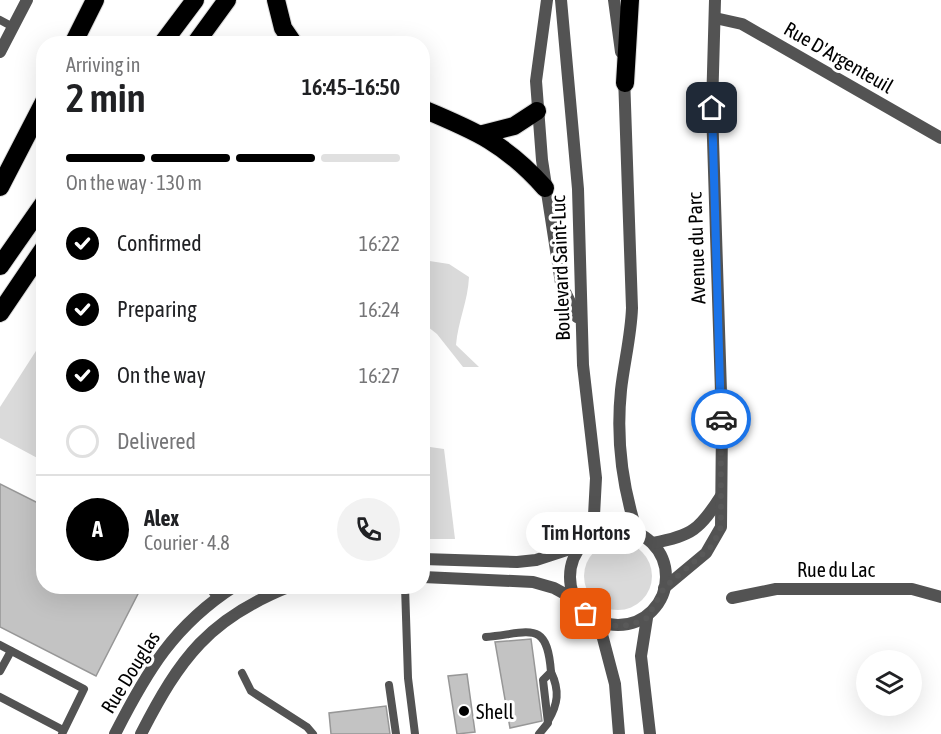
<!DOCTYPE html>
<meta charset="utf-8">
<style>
body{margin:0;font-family:"Asap Condensed",sans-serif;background:#f2f2f2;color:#202124;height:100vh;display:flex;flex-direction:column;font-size:22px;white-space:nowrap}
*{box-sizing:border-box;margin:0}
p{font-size:20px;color:#757577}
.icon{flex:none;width:33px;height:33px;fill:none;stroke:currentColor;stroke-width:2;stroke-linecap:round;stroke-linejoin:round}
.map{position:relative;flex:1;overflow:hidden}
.details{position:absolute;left:36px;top:36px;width:394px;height:558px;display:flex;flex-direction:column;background:#fff;border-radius:24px;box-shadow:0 6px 24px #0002}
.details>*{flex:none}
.fabs{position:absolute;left:856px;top:650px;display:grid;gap:12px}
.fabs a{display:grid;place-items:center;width:66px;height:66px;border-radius:50%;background:#fff;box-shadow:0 6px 24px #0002;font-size:30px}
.pin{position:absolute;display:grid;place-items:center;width:51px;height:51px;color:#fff;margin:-26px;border-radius:12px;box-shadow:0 3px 9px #0006}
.courier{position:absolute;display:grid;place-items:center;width:60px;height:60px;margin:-30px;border:4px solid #1a73e8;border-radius:50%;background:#fff;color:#222;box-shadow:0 2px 8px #0007}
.bubble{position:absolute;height:42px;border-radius:21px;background:#fff;box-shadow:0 6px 24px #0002;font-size:20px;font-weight:600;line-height:42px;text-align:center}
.overview em{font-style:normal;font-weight:600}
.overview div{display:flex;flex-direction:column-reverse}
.overview{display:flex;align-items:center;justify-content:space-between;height:102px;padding:0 30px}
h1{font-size:39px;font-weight:600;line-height:45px}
.bar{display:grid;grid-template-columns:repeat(4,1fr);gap:9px 6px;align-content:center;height:72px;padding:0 30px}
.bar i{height:8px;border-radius:4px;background:#e0e0e0}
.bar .selected{background:#000}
.bar p{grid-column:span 4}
.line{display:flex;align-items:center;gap:15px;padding:0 30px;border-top:2px solid #e0e0e0}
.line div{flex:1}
.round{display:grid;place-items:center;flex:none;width:63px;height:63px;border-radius:32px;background:#f2f2f2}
ol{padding:0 30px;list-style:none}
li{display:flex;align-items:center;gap:18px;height:66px}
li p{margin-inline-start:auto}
li .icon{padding:6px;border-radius:50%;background:#000;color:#fff;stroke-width:4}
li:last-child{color:#757577}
li i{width:33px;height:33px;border:3px solid #e0e0e0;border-radius:50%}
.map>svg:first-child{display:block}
.green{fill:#dadada}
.building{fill:#c3c3c3;stroke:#979797;stroke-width:1.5}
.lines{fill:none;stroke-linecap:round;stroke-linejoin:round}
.motorway-casing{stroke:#dbdbdb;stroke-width:20}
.service{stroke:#535353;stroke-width:8}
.minor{stroke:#535353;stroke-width:12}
.tertiary{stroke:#535353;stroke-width:12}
.motorway{stroke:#000;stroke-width:18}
.done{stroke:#595959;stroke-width:6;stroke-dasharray:0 10.8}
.route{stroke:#1a73e8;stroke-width:8}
.poi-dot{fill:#000;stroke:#fff;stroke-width:2}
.labels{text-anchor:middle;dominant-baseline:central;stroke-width:6;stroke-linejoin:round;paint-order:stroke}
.street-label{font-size:20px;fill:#000;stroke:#fff}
.poi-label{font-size:20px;fill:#000;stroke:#fff;text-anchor:start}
</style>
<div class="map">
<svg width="941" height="734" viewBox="0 0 941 734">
<rect width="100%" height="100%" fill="#fff"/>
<g class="green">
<path d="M423,260L449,264L469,277C468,301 458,321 456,345L479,367H463L437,334L423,323Z"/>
<path d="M43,340L44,461H43L0,438V407Z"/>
<path d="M423,446L444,449L455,539H423Z"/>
<circle cx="618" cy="576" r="34"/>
</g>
<g class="building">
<path d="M0,484L44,506V586H142L96,676L0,627Z"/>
<path d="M531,639L542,721L510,728L495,642Z"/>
<path d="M467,674L475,732L457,734L448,676Z"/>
<path d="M386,706L390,734H331L329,713Z"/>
</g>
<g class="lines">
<defs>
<g id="motorway">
<path d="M276,0L283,28L294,44"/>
<path d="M73,44L95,0"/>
<path d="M162,44L195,0"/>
<path d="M195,44L227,0"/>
<path d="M625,83L630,0"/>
<path d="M423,109C476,131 506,144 545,188"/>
<path d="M483,134L514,126L537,111"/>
<path d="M0,187L44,102"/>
<path d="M0,266L44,203"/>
<path d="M0,313L44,248"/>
</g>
</defs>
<use href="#motorway" class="motorway-casing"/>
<g class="service">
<path d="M0,20L13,27"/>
<path d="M208,586L217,598"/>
<path d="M405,586L408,678L415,734"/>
<path d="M486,637C530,633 547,619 551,672L543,680L548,723L539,734"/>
<path d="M0,645L84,689L62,734"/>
<path d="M0,671L11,651"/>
<path d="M242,673L251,691L307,727L313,734"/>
<path d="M389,685L396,734"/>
<path d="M0,697L63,730"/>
<path d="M548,721C558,704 560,691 551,672"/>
</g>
<g class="minor">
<path d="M715,18L742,24L941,138"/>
<path d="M423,559L517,562L536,560L582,545"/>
<path d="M423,577L533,582L554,588L576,600"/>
<path d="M732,598L776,589H912L941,597"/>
<path d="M115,734C147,671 174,625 235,586"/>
<path d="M141,734C180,658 209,618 291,586"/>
</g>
<g class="tertiary">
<path d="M547,0L536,81L542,160L561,283L577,317"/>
<path d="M561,0L578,189L583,365L596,478L593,534"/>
<path d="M614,0L621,52"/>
<path d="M0,52L27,0"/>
<path d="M624,76L632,308C631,336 624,363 621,390C616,439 622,486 637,532"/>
<circle cx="618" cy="577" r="48"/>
<path d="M653,543C692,536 700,529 721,496"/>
<path d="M664,588L706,553L721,527L722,424L712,108L715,0"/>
<path d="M647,618L641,656L650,734"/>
<path d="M599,623L615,684L619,734"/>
</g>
<use href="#motorway" class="motorway"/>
</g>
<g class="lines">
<path class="done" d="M586,614L599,623L611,626L630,625L647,618L664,588L713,545L721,527V419"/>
<path class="route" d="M712,108L721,419"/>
</g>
<circle class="poi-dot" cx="464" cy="711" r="6"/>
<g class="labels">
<g class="street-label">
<text transform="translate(839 57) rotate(30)">Rue D'Argenteuil</text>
<text transform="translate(696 248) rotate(-92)">Avenue du Parc</text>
<text transform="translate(560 268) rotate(-92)">Boulevard Saint-Luc</text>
<text x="836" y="569">Rue du Lac</text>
<text transform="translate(130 672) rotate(-58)">Rue Douglas</text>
</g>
<g class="poi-label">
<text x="476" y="711">Shell</text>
</g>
</g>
</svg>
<div class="fabs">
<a><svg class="icon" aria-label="layers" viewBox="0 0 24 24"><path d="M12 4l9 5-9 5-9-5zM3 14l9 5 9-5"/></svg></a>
</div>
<div class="pin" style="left:586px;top:614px;background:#ea580c"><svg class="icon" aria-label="bag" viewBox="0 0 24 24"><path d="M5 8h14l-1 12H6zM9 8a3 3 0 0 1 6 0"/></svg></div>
<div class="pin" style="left:712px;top:108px;background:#1f2937"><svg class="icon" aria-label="home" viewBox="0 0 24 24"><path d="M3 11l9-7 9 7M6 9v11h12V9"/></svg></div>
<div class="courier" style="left:721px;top:419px"><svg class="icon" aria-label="car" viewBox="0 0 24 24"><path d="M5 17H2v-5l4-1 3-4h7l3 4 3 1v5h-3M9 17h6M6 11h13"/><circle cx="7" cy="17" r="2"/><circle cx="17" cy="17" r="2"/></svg></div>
<div class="bubble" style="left:526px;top:512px;width:120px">Tim Hortons</div>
<section class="details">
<div class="overview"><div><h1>2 min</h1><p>Arriving in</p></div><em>16:45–16:50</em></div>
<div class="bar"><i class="selected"></i><i class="selected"></i><i class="selected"></i><i></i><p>On the way · 130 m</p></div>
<ol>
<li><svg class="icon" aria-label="check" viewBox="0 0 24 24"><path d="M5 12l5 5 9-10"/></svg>Confirmed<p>16:22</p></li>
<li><svg class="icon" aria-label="check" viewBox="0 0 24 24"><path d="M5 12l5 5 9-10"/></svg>Preparing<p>16:24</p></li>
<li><svg class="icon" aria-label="check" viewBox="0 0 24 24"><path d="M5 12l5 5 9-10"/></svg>On the way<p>16:27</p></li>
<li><i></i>Delivered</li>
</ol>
<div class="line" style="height:108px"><b class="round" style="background:#000;color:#fff">A</b><div><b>Alex</b><p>Courier · 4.8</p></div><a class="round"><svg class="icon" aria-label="phone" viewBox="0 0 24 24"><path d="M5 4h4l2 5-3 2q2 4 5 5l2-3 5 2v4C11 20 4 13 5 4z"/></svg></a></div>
</section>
</div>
